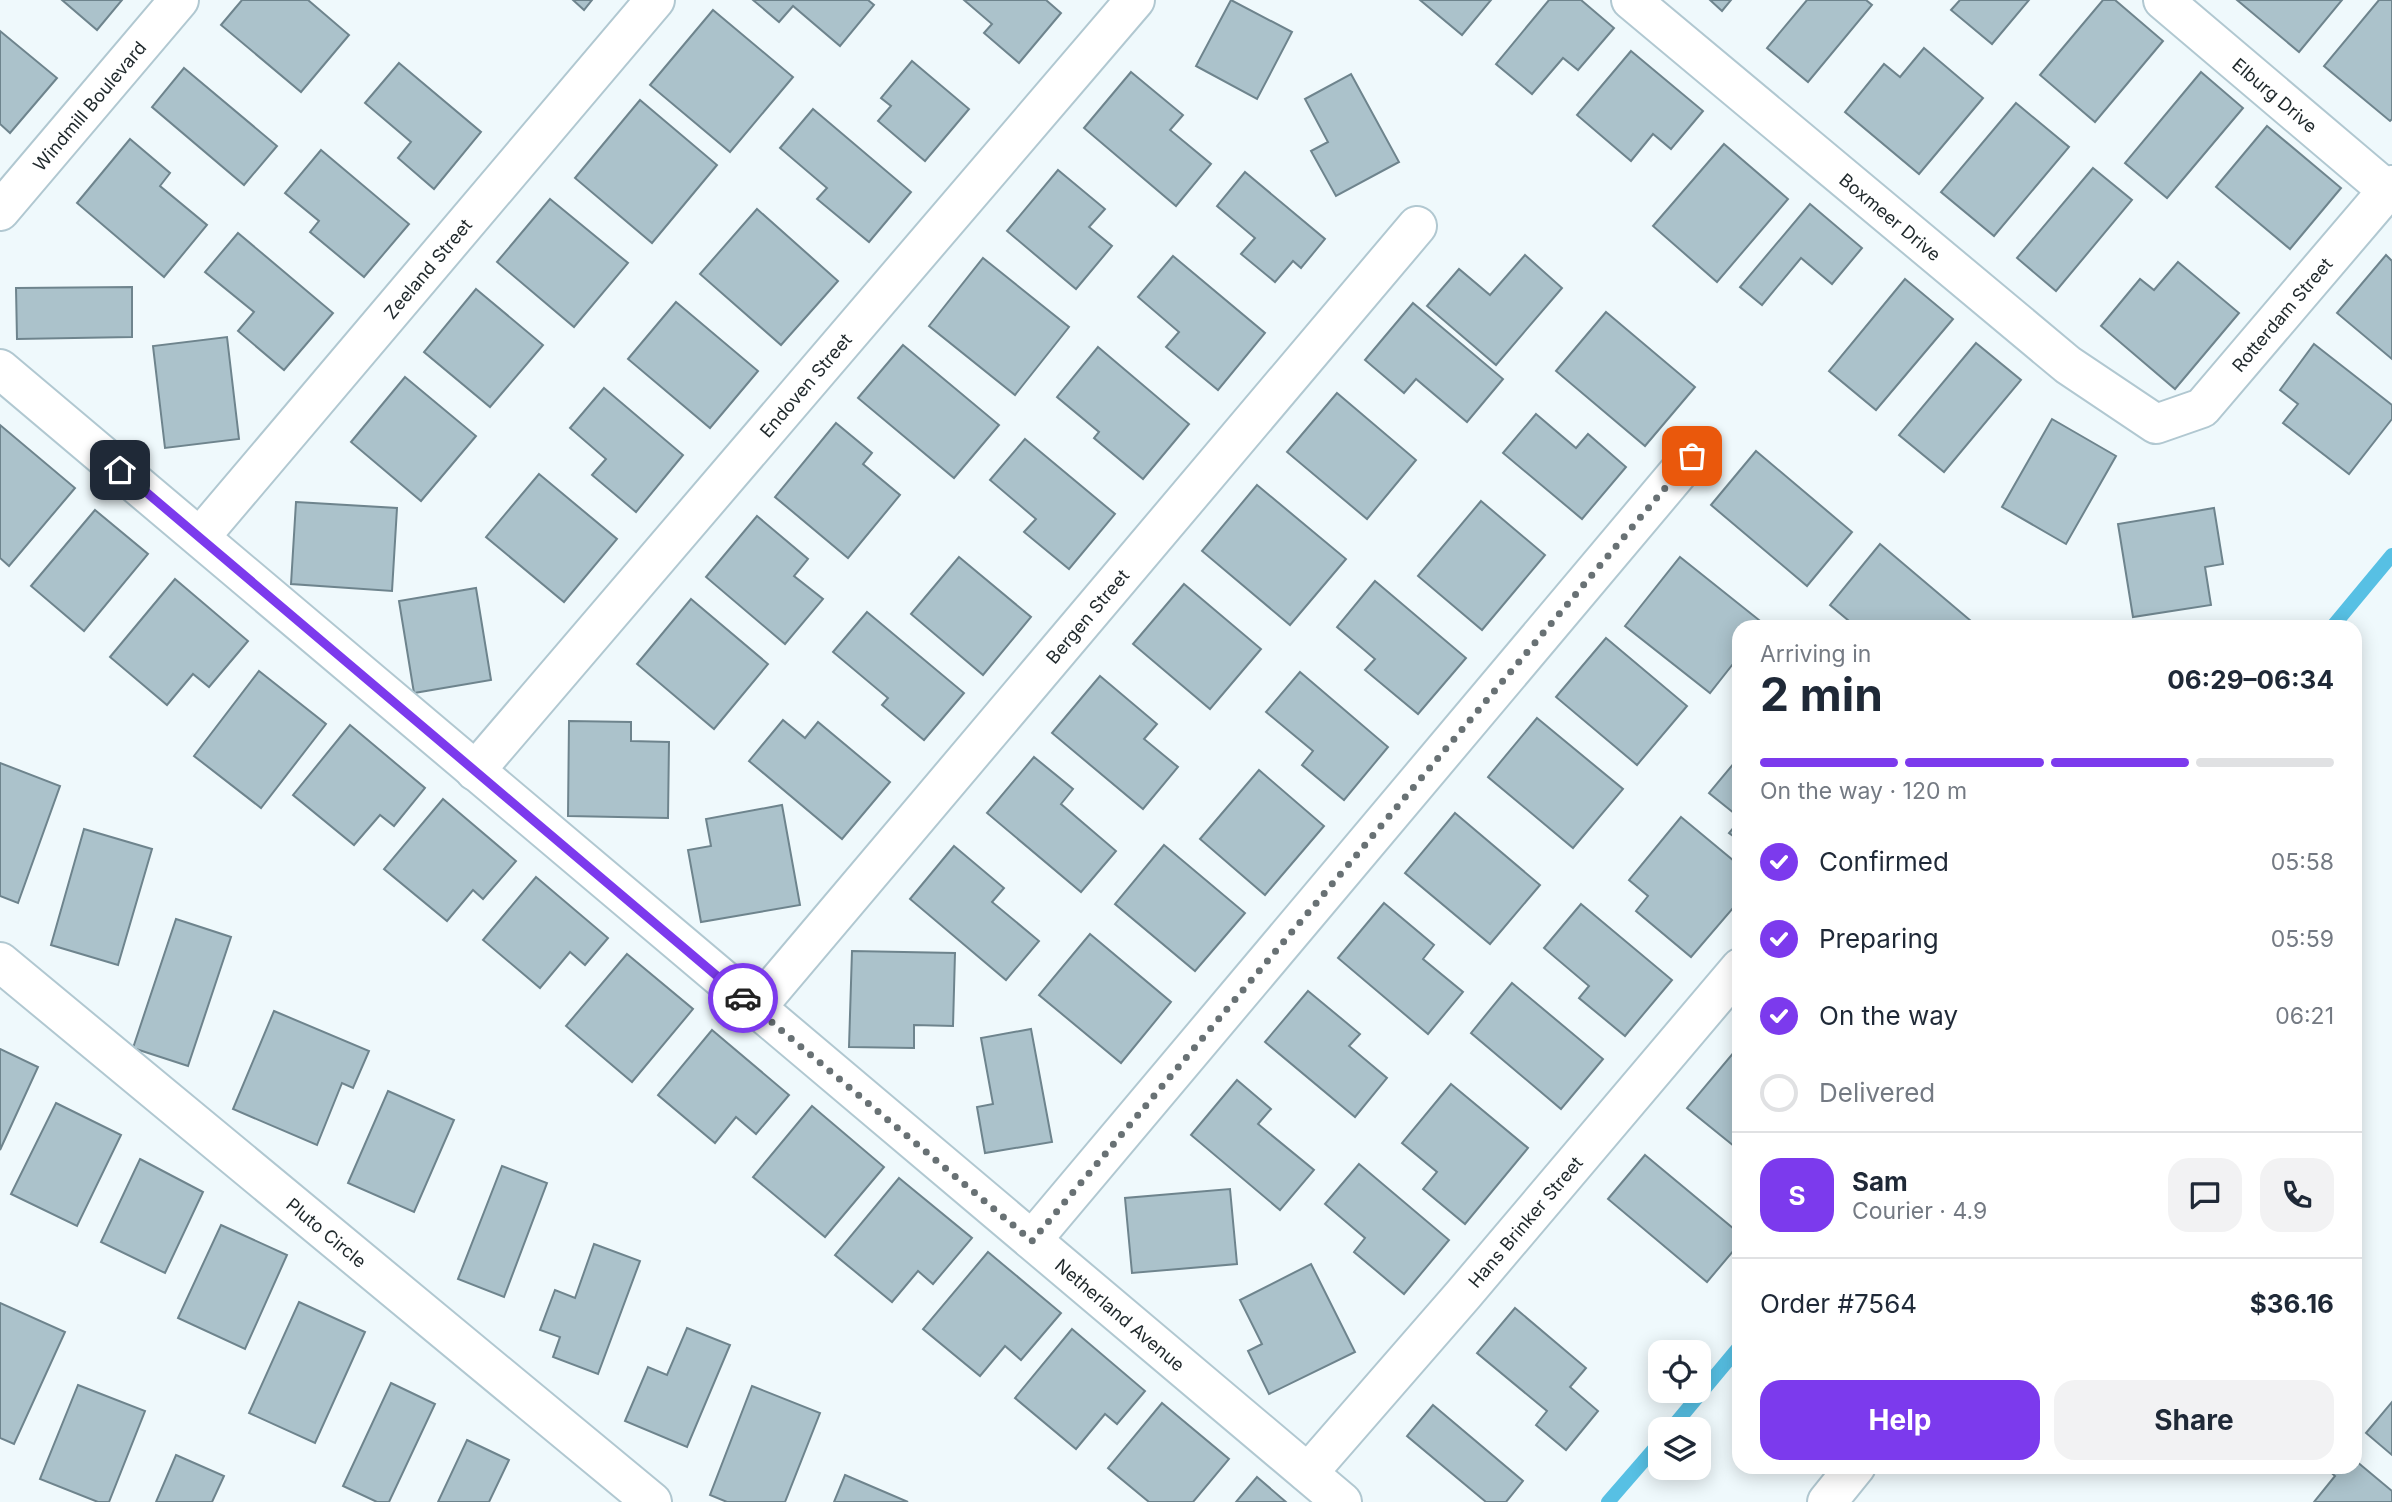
<!DOCTYPE html>
<meta charset="utf-8">
<style>
body{margin:0;font-family:Inter,sans-serif;background:#f2f2f3;color:#1f2937;height:100vh;display:flex;flex-direction:column;font-size:26px;white-space:nowrap}
*{box-sizing:border-box;margin:0}
p{font-size:23px;color:#747a83}
.icon{flex:none;width:38px;height:38px;fill:none;stroke:currentColor;stroke-width:2;stroke-linecap:round;stroke-linejoin:round}
.map{position:relative;flex:1;overflow:hidden}
.panel{position:absolute;left:1732px;top:620px;width:630px;height:854px;display:flex;flex-direction:column;background:#fff;border-radius:21px;box-shadow:0 4px 18px #0003}
.panel>*{flex:none}
.tools{position:absolute;left:1648px;top:1340px;display:grid;gap:14px}
.tools a{display:grid;place-items:center;width:63px;height:63px;border-radius:14px;background:#fff;box-shadow:0 4px 18px #0003;font-size:35px}
.pin{position:absolute;display:grid;place-items:center;width:60px;height:60px;color:#fff;margin:-30px;border-radius:14px;box-shadow:0 4px 10px #0006}
.courier{position:absolute;display:grid;place-items:center;width:70px;height:70px;margin:-35px;border:5px solid #7c3aed;border-radius:50%;background:#fff;color:#222;box-shadow:0 2px 9px #0007}
.headline em{font-style:normal;font-weight:700}
.headline div{display:flex;flex-direction:column-reverse}
.headline{display:flex;align-items:center;justify-content:space-between;height:119px;padding:0 28px}
h1{font-size:46px;font-weight:700;line-height:52px}
.bar{display:grid;grid-template-columns:repeat(4,1fr);gap:10px 7px;align-content:center;height:84px;padding:0 28px}
.bar i{height:9px;border-radius:5px;background:#e0e1e3}
.bar .on{background:#7c3aed}
.bar p{grid-column:span 4}
.line{display:flex;align-items:center;gap:18px;padding:0 28px;border-top:2px solid #e0e1e3}
.line div{flex:1}
.round{display:grid;place-items:center;flex:none;width:74px;height:74px;border-radius:21px;background:#f2f2f3}
ol{padding:0 28px;list-style:none}
li{display:flex;align-items:center;gap:21px;height:77px}
li p{margin-inline-start:auto}
li .icon{padding:7px;border-radius:50%;background:#7c3aed;color:#fff;stroke-width:4}
li:last-child{color:#747a83}
li i{width:38px;height:38px;border:4px solid #e0e1e3;border-radius:50%}
.action{display:flex;gap:14px;margin-top:auto;padding:14px 28px}
.action a{flex:1;height:80px;border-radius:21px;background:#7c3aed;color:#fff;font-size:28px;font-weight:700;line-height:80px;text-align:center}
.action a+a{background:#f2f2f3;color:#1f2937}
.map>svg:first-child{display:block}
.lines{fill:none;stroke-linecap:round;stroke-linejoin:round}
.stream{stroke:#57c0e4;stroke-width:14}
.building{fill:#abc2cb;stroke:#6e848d;stroke-width:2}
.minor-casing{stroke:#b1c8d1;stroke-width:42}
.minor{stroke:#fff;stroke-width:38}
.done{stroke:#687174;stroke-width:7;stroke-dasharray:0 12.6}
.route{stroke:#7c3aed;stroke-width:9}
.labels{text-anchor:middle;dominant-baseline:central;stroke-width:5;stroke-linejoin:round;paint-order:stroke}
.street-label{font-size:18px;fill:#1f282b;stroke:#fff}
</style>
<div class="map">
<svg width="2392" height="1502" viewBox="0 0 2392 1502">
<rect width="100%" height="100%" fill="#eff9fc"/>
<g class="lines">
<g class="stream">
<path d="M2333,626L2392,555"/>
<path d="M1670,1430L1740,1346"/>
<path d="M1608,1502L1661,1441"/>
</g>
</g>
<g class="building">
<path d="M62,0H122L97,30Z"/>
<path d="M242,0H308L349,35L301,92L221,25Z"/>
<path d="M573,0H592L584,10Z"/>
<path d="M753,0H868L874,5L840,46L793,6L779,22Z"/>
<path d="M964,0H1046L1061,13L1019,63L984,33L992,24Z"/>
<path d="M1231,0L1292,32L1257,99L1196,66Z"/>
<path d="M1420,0H1491L1462,35Z"/>
<path d="M1549,0H1581L1614,28L1578,70L1563,58L1532,94L1496,64Z"/>
<path d="M1710,0H1731L1722,11Z"/>
<path d="M1807,0H1866L1872,5L1808,82L1767,48Z"/>
<path d="M1960,0H2029L1992,44L1951,10Z"/>
<path d="M2103,0H2115L2163,41L2095,122L2040,75Z"/>
<path d="M2237,0H2342L2299,52Z"/>
<path d="M2379,0H2392V119L2390,121L2324,66Z"/>
<path d="M713,10L793,77L730,152L650,85Z"/>
<path d="M0,31L57,78L10,133L0,124Z"/>
<path d="M1924,48L1983,98L1919,174L1845,112L1884,64L1900,77Z"/>
<path d="M1631,51L1703,111L1671,149L1653,134L1631,161L1577,115Z"/>
<path d="M912,61L969,109L925,161L878,121L891,106L881,98Z"/>
<path d="M399,63L481,132L434,189L398,158L411,142L365,103Z"/>
<path d="M184,68L277,146L244,185L152,107Z"/>
<path d="M1131,72L1183,115L1170,130L1211,164L1176,206L1084,128Z"/>
<path d="M2201,72L2243,108L2167,198L2125,163Z"/>
<path d="M1351,74L1399,162L1336,196L1311,151L1328,142L1305,99Z"/>
<path d="M640,100L717,165L652,243L575,178Z"/>
<path d="M2016,103L2069,147L1994,236L1941,192Z"/>
<path d="M813,109L911,192L869,242L817,199L827,188L780,148Z"/>
<path d="M2267,126L2341,188L2290,249L2216,187Z"/>
<path d="M130,139L170,173L160,186L207,225L164,277L77,203Z"/>
<path d="M1724,144L1788,199L1717,282L1653,226Z"/>
<path d="M321,150L409,224L364,277L310,232L319,221L285,193Z"/>
<path d="M2093,168L2132,200L2056,291L2017,258Z"/>
<path d="M1058,170L1105,209L1089,227L1112,246L1076,289L1007,231Z"/>
<path d="M1245,172L1325,239L1301,268L1293,261L1275,282L1241,254L1255,238L1217,206Z"/>
<path d="M550,199L628,263L574,327L497,262Z"/>
<path d="M1810,204L1862,248L1832,284L1801,258L1762,305L1740,287Z"/>
<path d="M757,209L838,281L781,345L700,274Z"/>
<path d="M238,233L333,313L284,370L238,331L254,312L205,272Z"/>
<path d="M1525,255L1562,288L1496,365L1427,306L1459,269L1490,295Z"/>
<path d="M2386,255L2392,261V359L2337,313Z"/>
<path d="M1173,256L1265,333L1218,390L1166,347L1179,332L1138,297Z"/>
<path d="M983,258L1069,327L1015,395L929,326Z"/>
<path d="M2178,262L2239,313L2175,389L2101,326L2140,279L2154,290Z"/>
<path d="M1905,279L1953,319L1876,410L1829,371Z"/>
<path d="M132,287V337L17,339L16,288Z"/>
<path d="M476,289L543,345L490,407L424,352Z"/>
<path d="M676,302L758,371L710,428L628,359Z"/>
<path d="M1413,303L1503,379L1467,422L1416,379L1404,393L1365,360Z"/>
<path d="M1606,312L1695,387L1645,446L1556,371Z"/>
<path d="M227,337L239,439L165,448L153,346Z"/>
<path d="M1976,343L2021,380L1944,472L1899,435Z"/>
<path d="M2314,344L2392,405V419L2349,474L2283,423L2298,404L2280,390Z"/>
<path d="M903,345L999,425L954,478L858,398Z"/>
<path d="M1098,347L1189,424L1143,479L1094,438L1099,432L1057,397Z"/>
<path d="M405,377L476,436L421,501L351,442Z"/>
<path d="M604,388L683,455L636,512L592,475L606,459L570,428Z"/>
<path d="M1337,393L1416,460L1367,519L1287,452Z"/>
<path d="M1536,414L1576,448L1588,434L1626,467L1582,519L1503,453Z"/>
<path d="M2052,419L2116,456L2066,544L2002,507Z"/>
<path d="M836,423L872,453L863,464L900,495L848,558L775,497Z"/>
<path d="M0,425L75,488L9,566L0,558Z"/>
<path d="M1025,439L1115,514L1069,569L1024,532L1036,519L990,480Z"/>
<path d="M1756,451L1852,532L1807,586L1711,505Z"/>
<path d="M539,474L617,539L564,602L486,537Z"/>
<path d="M1257,485L1346,559L1290,625L1202,551Z"/>
<path d="M1481,501L1545,555L1482,630L1418,576Z"/>
<path d="M296,502L397,508L392,591L291,584Z"/>
<path d="M2214,508L2223,564L2205,567L2211,605L2133,617L2118,524Z"/>
<path d="M95,510L148,554L84,631L31,586Z"/>
<path d="M757,516L808,559L794,576L823,599L785,644L706,577Z"/>
<path d="M1880,544L1971,621L1966,626H1855L1830,605Z"/>
<path d="M959,557L1031,617L983,675L911,614Z"/>
<path d="M1680,557L1764,624L1762,626H1740V655L1710,693L1625,626Z"/>
<path d="M175,579L248,641L209,687L193,674L167,705L110,657Z"/>
<path d="M1375,581L1466,658L1418,714L1365,670L1375,659L1337,627Z"/>
<path d="M1184,584L1261,649L1210,709L1133,644Z"/>
<path d="M476,588L491,680L414,693L399,601Z"/>
<path d="M691,599L768,664L714,729L637,664Z"/>
<path d="M867,612L964,693L924,740L882,705L888,698L833,652Z"/>
<path d="M1606,638L1687,706L1637,765L1556,697Z"/>
<path d="M259,671L326,724L261,808L194,756Z"/>
<path d="M1300,672L1388,747L1344,800L1302,765L1313,751L1266,712Z"/>
<path d="M1100,676L1157,724L1144,739L1178,767L1143,809L1052,733Z"/>
<path d="M1537,718L1623,789L1573,848L1488,777Z"/>
<path d="M783,720L805,738L818,722L890,782L842,839L749,761Z"/>
<path d="M569,721L631,722V741L669,742L668,818L568,816Z"/>
<path d="M350,725L425,788L394,826L380,815L354,845L293,795Z"/>
<path d="M1740,756V818L1709,793Z"/>
<path d="M1034,757L1073,789L1061,804L1116,851L1081,892L987,813Z"/>
<path d="M0,763L60,786L18,903L0,896Z"/>
<path d="M1259,770L1324,826L1265,895L1200,839Z"/>
<path d="M443,799L516,861L483,899L473,890L447,921L384,869Z"/>
<path d="M782,805L800,905L701,922L688,850L711,846L706,819Z"/>
<path d="M1455,813L1540,885L1490,944L1405,873Z"/>
<path d="M1681,817L1740,866V900L1691,957L1636,911L1648,896L1629,880Z"/>
<path d="M1740,820V841L1729,833Z"/>
<path d="M84,829L152,849L118,965L51,945Z"/>
<path d="M1164,845L1245,913L1195,971L1115,904Z"/>
<path d="M954,846L1004,888L992,902L1039,941L1006,980L910,899Z"/>
<path d="M536,877L608,938L585,965L570,952L540,988L483,940Z"/>
<path d="M1384,903L1434,945L1423,959L1463,992L1428,1034L1338,958Z"/>
<path d="M1581,904L1672,980L1625,1036L1579,998L1589,986L1544,948Z"/>
<path d="M176,919L231,937L188,1066L133,1048Z"/>
<path d="M1090,934L1171,1002L1121,1063L1039,995Z"/>
<path d="M852,951L955,953L953,1026L914,1025V1048L849,1047Z"/>
<path d="M627,954L693,1009L632,1082L566,1026Z"/>
<path d="M1512,983L1603,1059L1561,1109L1471,1033Z"/>
<path d="M1308,991L1360,1034L1349,1046L1387,1078L1355,1117L1265,1042Z"/>
<path d="M274,1011L369,1051L353,1088L342,1083L317,1145L233,1109Z"/>
<path d="M1031,1029L1052,1142L985,1153L977,1107L993,1104L981,1038Z"/>
<path d="M712,1030L789,1095L756,1134L736,1117L715,1143L658,1095Z"/>
<path d="M1740,1045V1151L1687,1108Z"/>
<path d="M0,1049L38,1067L0,1150Z"/>
<path d="M1237,1080L1271,1109L1258,1124L1314,1170L1280,1210L1191,1135Z"/>
<path d="M1451,1084L1528,1148L1465,1224L1423,1189L1437,1172L1402,1143Z"/>
<path d="M388,1091L454,1120L414,1212L348,1183Z"/>
<path d="M56,1103L121,1135L77,1226L11,1194Z"/>
<path d="M812,1106L884,1167L825,1237L753,1177Z"/>
<path d="M1645,1155L1740,1234V1243L1707,1282L1608,1199Z"/>
<path d="M140,1159L203,1192L165,1273L101,1242Z"/>
<path d="M1359,1164L1449,1240L1404,1294L1354,1252L1365,1238L1325,1204Z"/>
<path d="M502,1166L547,1183L504,1297L458,1279Z"/>
<path d="M899,1178L972,1238L933,1284L918,1271L892,1302L835,1255Z"/>
<path d="M1230,1189L1237,1264L1132,1273L1125,1198Z"/>
<path d="M221,1225L287,1255L245,1349L178,1318Z"/>
<path d="M594,1244L640,1261L598,1374L553,1357L560,1337L540,1330L555,1290L575,1298Z"/>
<path d="M988,1252L1061,1313L1021,1360L1005,1346L980,1376L923,1329Z"/>
<path d="M1311,1264L1355,1352L1269,1394L1248,1351L1262,1344L1240,1300Z"/>
<path d="M299,1302L365,1332L315,1443L249,1413Z"/>
<path d="M0,1303L65,1332L14,1444L0,1438Z"/>
<path d="M1515,1308L1586,1368L1570,1387L1598,1411L1566,1450L1536,1425L1547,1411L1477,1353Z"/>
<path d="M687,1328L730,1345L687,1447L625,1421L648,1367L667,1375Z"/>
<path d="M1072,1329L1145,1391L1117,1424L1105,1414L1076,1449L1015,1398Z"/>
<path d="M391,1383L435,1404L389,1502H377L343,1486Z"/>
<path d="M78,1385L145,1411L109,1502H98L40,1479Z"/>
<path d="M752,1386L820,1413L785,1502H727L710,1495Z"/>
<path d="M2392,1402V1455L2366,1433Z"/>
<path d="M1162,1403L1229,1459L1193,1502H1149L1108,1468Z"/>
<path d="M1433,1405L1523,1481L1506,1502H1486L1407,1436Z"/>
<path d="M467,1440L509,1460L489,1502H438Z"/>
<path d="M176,1455L224,1476L212,1502H156Z"/>
<path d="M2356,1461L2392,1491V1502H2314L2335,1476L2324,1466H2356Z"/>
<path d="M845,1475L908,1502H834Z"/>
<path d="M1257,1477L1286,1502H1236Z"/>
</g>
<g class="lines">
<defs>
<g id="minor">
<path id="s1" d="M1631,0L2068,365L2156,424L2202,408L2392,185"/>
<path id="s2" d="M2163,0L2387,190"/>
<path id="s3" d="M0,211L179,0"/>
<path id="s4" d="M0,369L1342,1502"/>
<path id="s5" d="M200,537L655,0"/>
<path id="s6" d="M475,771L1135,0"/>
<path id="s7" d="M0,962L652,1502"/>
<path id="s8" d="M756,1008L1417,226"/>
<path d="M1032,1240L1692,456"/>
<path id="s9" d="M1308,1473L1463,1295L1740,968"/>
<path d="M1827,1502L1856,1466"/>
</g>
</defs>
<use href="#minor" class="minor-casing"/>
<use href="#minor" class="minor"/>
</g>
<g class="lines">
<path class="done" d="M743,998L1032,1241L1692,456"/>
<path class="route" d="M120,470L743,998"/>
</g>
<g class="labels">
<g class="street-label">
<text stroke="none"><textPath href="#s2" startOffset="147">Elburg Drive</textPath></text>
<text stroke="none"><textPath href="#s3" startOffset="138">Windmill Boulevard</textPath></text>
<text stroke="none"><textPath href="#s1" startOffset="338">Boxmeer Drive</textPath></text>
<text stroke="none"><textPath href="#s5" startOffset="352">Zeeland Street</textPath></text>
<text stroke="none"><textPath href="#s1" startOffset="847">Rotterdam Street</textPath></text>
<text stroke="none"><textPath href="#s6" startOffset="508">Endoven Street</textPath></text>
<text stroke="none"><textPath href="#s8" startOffset="513">Bergen Street</textPath></text>
<text stroke="none"><textPath href="#s9" startOffset="332">Hans Brinker Street</textPath></text>
<text stroke="none"><textPath href="#s7" startOffset="424">Pluto Circle</textPath></text>
<text stroke="none"><textPath href="#s4" startOffset="1466">Netherland Avenue</textPath></text>
</g>
</g>
</svg>
<div class="tools">
<a><svg class="icon" aria-label="locate" viewBox="0 0 24 24"><circle cx="12" cy="12" r="6"/><path d="M12 2v4M12 18v4M2 12h4M18 12h4"/></svg></a>
<a><svg class="icon" aria-label="layers" viewBox="0 0 24 24"><path d="M12 4l9 5-9 5-9-5zM3 14l9 5 9-5"/></svg></a>
</div>
<div class="pin" style="left:1692px;top:456px;background:#ea580c"><svg class="icon" aria-label="bag" viewBox="0 0 24 24"><path d="M5 8h14l-1 12H6zM9 8a3 3 0 0 1 6 0"/></svg></div>
<div class="pin" style="left:120px;top:470px;background:#1f2937"><svg class="icon" aria-label="home" viewBox="0 0 24 24"><path d="M3 11l9-7 9 7M6 9v11h12V9"/></svg></div>
<div class="courier" style="left:743px;top:998px"><svg class="icon" aria-label="car" viewBox="0 0 24 24"><path d="M5 17H2v-5l4-1 3-4h7l3 4 3 1v5h-3M9 17h6M6 11h13"/><circle cx="7" cy="17" r="2"/><circle cx="17" cy="17" r="2"/></svg></div>
<section class="panel">
<div class="headline"><div><h1>2 min</h1><p>Arriving in</p></div><em>06:29–06:34</em></div>
<div class="bar"><i class="on"></i><i class="on"></i><i class="on"></i><i></i><p>On the way · 120 m</p></div>
<ol>
<li><svg class="icon" aria-label="check" viewBox="0 0 24 24"><path d="M5 12l5 5 9-10"/></svg>Confirmed<p>05:58</p></li>
<li><svg class="icon" aria-label="check" viewBox="0 0 24 24"><path d="M5 12l5 5 9-10"/></svg>Preparing<p>05:59</p></li>
<li><svg class="icon" aria-label="check" viewBox="0 0 24 24"><path d="M5 12l5 5 9-10"/></svg>On the way<p>06:21</p></li>
<li><i></i>Delivered</li>
</ol>
<div class="line" style="height:126px"><b class="round" style="background:#7c3aed;color:#fff">S</b><div><b>Sam</b><p>Courier · 4.9</p></div><a class="round"><svg class="icon" aria-label="chat" viewBox="0 0 24 24"><path d="M4 5h16v11H9l-5 4z"/></svg></a><a class="round"><svg class="icon" aria-label="phone" viewBox="0 0 24 24"><path d="M5 4h4l2 5-3 2q2 4 5 5l2-3 5 2v4C11 20 4 13 5 4z"/></svg></a></div>
<div class="line" style="height:91px"><div>Order #7564</div><b>$36.16</b></div>
<div class="action"><a>Help</a><a>Share</a></div>
</section>
</div>
